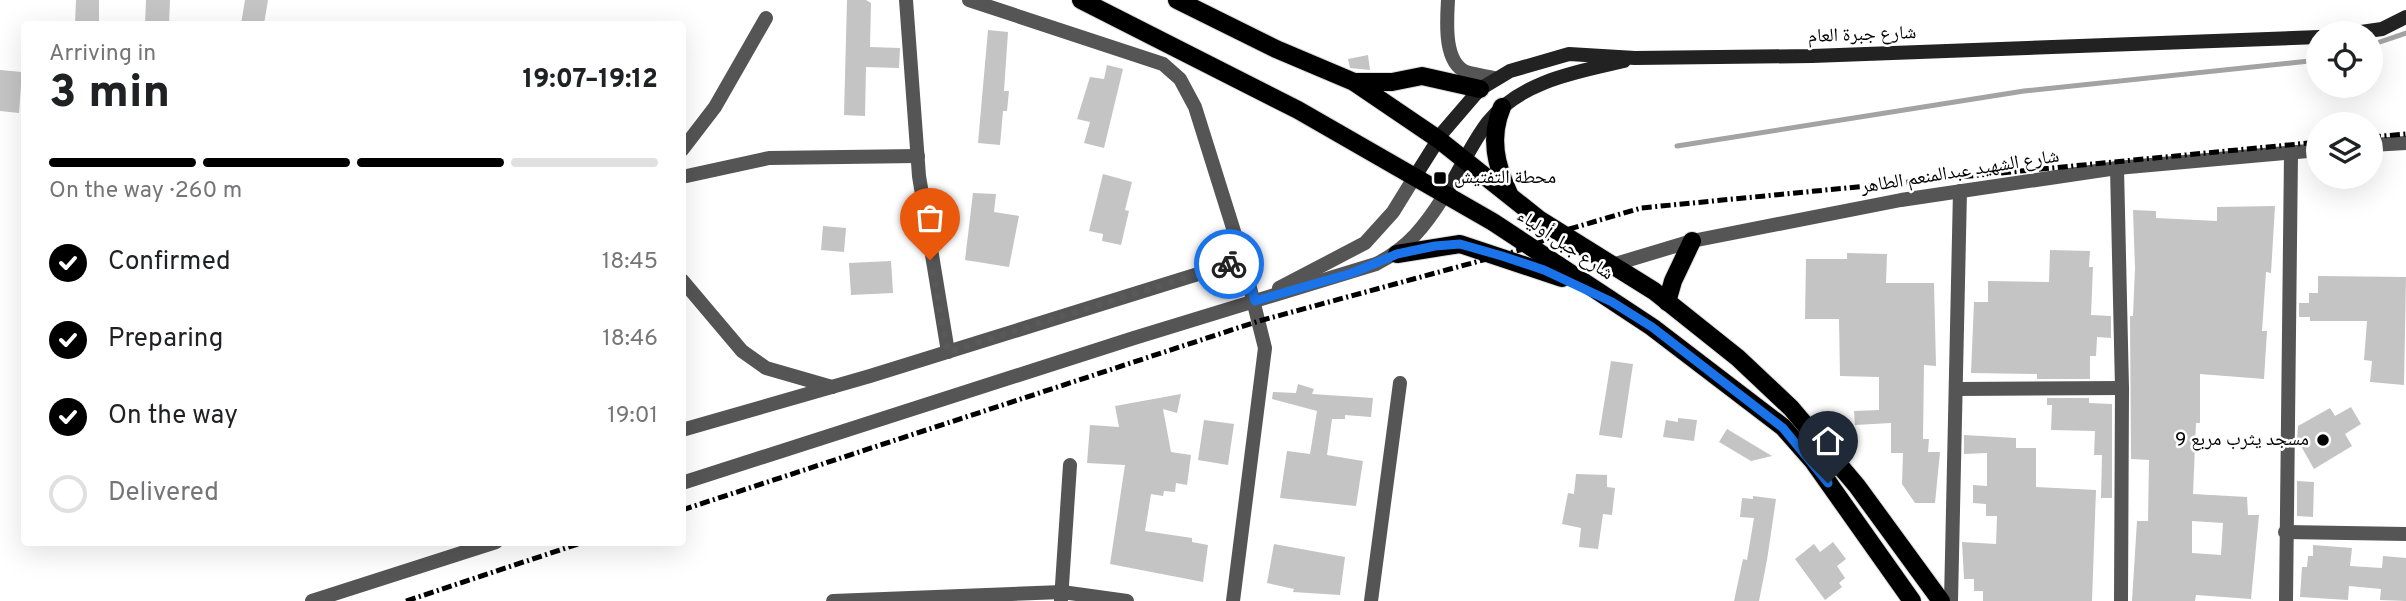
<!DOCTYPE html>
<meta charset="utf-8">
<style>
body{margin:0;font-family:Overpass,"Noto Naskh Arabic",sans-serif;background:#f2f2f2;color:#202124;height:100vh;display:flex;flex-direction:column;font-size:26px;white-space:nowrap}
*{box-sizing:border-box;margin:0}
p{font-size:23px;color:#757577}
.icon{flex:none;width:38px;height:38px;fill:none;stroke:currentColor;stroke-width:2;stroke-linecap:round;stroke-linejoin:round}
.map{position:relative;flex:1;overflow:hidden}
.side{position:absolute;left:21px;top:21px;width:665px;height:525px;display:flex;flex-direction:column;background:#fff;border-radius:7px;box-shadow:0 7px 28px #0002}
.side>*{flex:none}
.fabs{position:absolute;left:2306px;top:21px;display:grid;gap:14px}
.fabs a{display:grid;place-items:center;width:77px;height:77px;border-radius:50%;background:#fff;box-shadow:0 7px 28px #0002;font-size:35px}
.pin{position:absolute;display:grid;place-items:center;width:60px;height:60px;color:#fff;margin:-72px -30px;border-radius:50% 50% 50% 0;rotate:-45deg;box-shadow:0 0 7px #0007}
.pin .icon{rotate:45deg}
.courier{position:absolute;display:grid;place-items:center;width:70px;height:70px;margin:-35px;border:5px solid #1a73e8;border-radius:50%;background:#fff;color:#222;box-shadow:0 2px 9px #0007}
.overview em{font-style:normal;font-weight:800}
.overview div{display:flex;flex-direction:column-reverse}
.overview{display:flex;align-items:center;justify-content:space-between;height:119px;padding:0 28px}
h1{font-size:46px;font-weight:800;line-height:52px}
.bar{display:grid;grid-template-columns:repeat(4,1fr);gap:10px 7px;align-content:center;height:84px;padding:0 28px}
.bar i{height:9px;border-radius:5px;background:#e0e0e0}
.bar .active{background:#000}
.bar p{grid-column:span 4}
ol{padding:0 28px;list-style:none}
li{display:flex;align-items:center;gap:21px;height:77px}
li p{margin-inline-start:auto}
li .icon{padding:7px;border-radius:50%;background:#000;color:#fff;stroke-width:4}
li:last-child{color:#757577}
li i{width:38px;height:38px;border:4px solid #e0e0e0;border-radius:50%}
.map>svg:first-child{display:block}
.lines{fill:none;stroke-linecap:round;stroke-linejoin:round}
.stream{stroke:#a3a3a3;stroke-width:5}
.building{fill:#c4c4c4;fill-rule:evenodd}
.primary-casing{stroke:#dbdbdb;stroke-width:20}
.minor{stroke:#555;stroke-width:14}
.tertiary{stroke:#555;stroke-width:14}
.secondary{stroke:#222;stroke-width:14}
.primary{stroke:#000;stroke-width:18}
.rail{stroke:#000;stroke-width:5;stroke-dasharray:10 3.5 2 3.5;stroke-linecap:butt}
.done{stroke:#595959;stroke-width:7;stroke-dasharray:0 12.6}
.route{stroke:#1a73e8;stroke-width:9}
.poi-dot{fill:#000;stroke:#fff;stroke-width:2.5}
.labels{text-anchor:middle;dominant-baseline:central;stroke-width:5;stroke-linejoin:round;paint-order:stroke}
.street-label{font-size:19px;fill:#000;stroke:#fff}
.poi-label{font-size:19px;fill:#000;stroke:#fff;text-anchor:start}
</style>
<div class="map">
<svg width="2406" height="601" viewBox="0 0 2406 601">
<rect width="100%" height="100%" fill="#fff"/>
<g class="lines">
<g class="stream">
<path d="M2371,45L2406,33"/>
<path d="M1677,146L2024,91L2319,60"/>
</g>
</g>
<g class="building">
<path d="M76,0H99V24H75Z"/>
<path d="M146,0H170L169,24H145Z"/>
<path d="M245,0H268L264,24H241Z"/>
<path d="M847,0H866L871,3L870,47L900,48L899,68L866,67L865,116L844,115Z"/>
<path d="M988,30L1008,32L1004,91H1009L1007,111H1003L1000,145L978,143Z"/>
<path d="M1368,55L1370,70L1350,68L1348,59Z"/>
<path d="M1107,65L1123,69L1104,148L1084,143L1090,122L1077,119L1090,77L1104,79Z"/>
<path d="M0,70L22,72L19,113L0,111Z"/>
<path d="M1103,174L1132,182L1125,210L1129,211L1121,245L1102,241L1103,234L1089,231Z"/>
<path d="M973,193L996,194L994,212L1019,216L1009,267L965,260Z"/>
<path d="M2275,206L2271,273L2266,272L2262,331H2267L2264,379L2200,374V423H2196L2193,494L2247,497L2248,515H2259L2251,599L2196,595L2195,601H2132L2137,521H2148L2149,460L2131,459L2130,316H2133L2135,268L2133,210L2156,211V218L2217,221V207ZM2192,521L2223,523L2221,555L2192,553Z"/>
<path d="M823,226L846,228L844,252L821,250Z"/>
<path d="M2050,250L2090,251L2089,267H2093L2091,315L2111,316V338L2097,337L2096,356H2090V379H2037V374L1971,373L1974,302H1988V281L2049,282Z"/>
<path d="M1847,253L1887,254L1886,283H1934L1936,366L1924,365L1923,439H1929L1928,452H1940L1935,503H1915L1902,484L1903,453H1891V423L1855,425L1854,411L1879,410V377L1840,376L1839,319H1805L1806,259H1847Z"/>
<path d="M891,261L893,293L851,295L849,263Z"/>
<path d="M2318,276L2406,277L2404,385L2370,382L2372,361L2364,360L2367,321H2310V317H2299V303H2309V293H2318Z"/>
<path d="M1611,361L1633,364L1622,438L1599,435Z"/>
<path d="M1298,384L1314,389L1312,394L1373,398L1371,417L1345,415V419H1332L1327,455L1363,461L1356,506L1280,498L1287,451L1310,454L1317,411L1272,399L1273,392L1296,393Z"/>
<path d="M1181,394L1177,413L1163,409L1171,452L1191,455L1187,485L1176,483L1175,492L1164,491L1163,496L1151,494L1145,531L1192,538V542L1208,545L1203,582L1110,564L1125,465L1087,463L1090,425L1119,427L1115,406Z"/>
<path d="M2047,398H2089V403L2112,404V498H2101L2102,455H2094L2095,431L2051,430L2052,405H2047Z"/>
<path d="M2351,407L2361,424L2345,434L2352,446L2314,469L2297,439L2298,426L2330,408L2335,416Z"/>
<path d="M1678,418L1697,420L1694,441L1663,437L1666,420L1678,422Z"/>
<path d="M1204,420L1234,424L1228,465L1198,460Z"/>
<path d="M1727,429L1772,456L1751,461L1719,442Z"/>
<path d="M1964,435L2016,438V448H2036V487L2096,490L2092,601H1983V591H1974V579H1964L1962,542L1996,544L1997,516H1986V504L1973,503V485L1987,486V453L1964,454Z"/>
<path d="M1576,474L1607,475V487L1615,488L1612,515L1603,514L1598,549L1579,547L1581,528L1562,524L1568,493L1574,494Z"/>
<path d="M2297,481L2314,482L2313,517L2297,516Z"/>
<path d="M1753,496L1776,499L1767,560L1759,601H1734L1743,559L1747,560L1754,518L1740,517L1742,498L1753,499Z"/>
<path d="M1833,542L1846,559L1837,566L1845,578L1839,583L1842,587L1825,600L1795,559L1814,544L1820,552Z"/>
<path d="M1274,544L1345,557L1340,595L1293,592L1294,589L1267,583Z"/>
<path d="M2313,545L2352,548L2350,566L2382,568L2383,556L2406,558V601L2380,600L2381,589L2349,586L2348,600L2300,597L2302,567H2307L2308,556H2313Z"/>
</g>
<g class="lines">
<defs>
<g id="primary">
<path d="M1081,0L1298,110L1493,222L1652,327L1783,427L1813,461L1912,601"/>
<path d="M1177,0L1276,49L1354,82L1438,139L1540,220L1654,291L1738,358L1791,408L1857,486L1941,601"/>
<path d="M1354,82H1392L1422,76L1480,89"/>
<path d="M1502,107C1489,138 1496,165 1509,194"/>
<path d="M1397,254L1460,244L1562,278"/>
<path d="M1667,302L1673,281L1692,241"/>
</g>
</defs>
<use href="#primary" class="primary-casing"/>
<g class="minor">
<path d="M906,0L919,176L948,352"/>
<path d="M969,0L1163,64L1180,79L1195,107L1243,260L1265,348L1233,601"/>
<path d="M682,150L715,107L766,18"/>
<path d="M2117,168L2122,388L2121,601"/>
<path d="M682,177L769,158L918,156"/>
<path d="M682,280L742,351L766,368L832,387"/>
<path d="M1957,389L2122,388"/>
<path d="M682,430L870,376L1243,260"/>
<path d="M2285,532L2406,534"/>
<path d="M1061,600L1070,465"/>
<path d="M833,601L1062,592L1127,601"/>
<path d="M1371,601L1400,383"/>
<path d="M1951,601L1960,191"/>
<path d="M2286,601L2291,153"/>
</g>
<g class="tertiary">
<path d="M1448,0C1447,20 1443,62 1466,72C1475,75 1485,76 1494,78"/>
<path d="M2371,145L2406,143"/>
<path d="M1612,265L1692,241L1901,200L2117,168L2319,150"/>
<path d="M1279,288L1365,243L1393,212L1414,178"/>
<path d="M682,483L1134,338L1376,264C1408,248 1425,226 1444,196"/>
<path d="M312,601L496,542"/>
</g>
<g class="secondary">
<path d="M2354,33L2382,29L2406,17"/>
<path d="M1414,178L1443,132L1480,89L1510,71L1569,54L1635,58L1812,56L2319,37"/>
<path d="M1444,196C1459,172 1471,144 1488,122C1521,81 1576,72 1624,61"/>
</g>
<use href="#primary" class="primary"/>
<g class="rail">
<path d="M2371,137L2406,134"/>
<path d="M682,510L1259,321L1531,247L1559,232L1641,208L2319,142"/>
<path d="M406,601L584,542"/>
</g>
</g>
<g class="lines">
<path class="done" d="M930,260L948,352L1229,264"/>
<path class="route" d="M1229,264L1243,260L1255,301L1352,273L1397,254L1435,246L1460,244L1502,256L1544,270L1612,302L1652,327L1783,428L1828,483"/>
</g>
<g class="poi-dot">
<rect x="1433" y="171" width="14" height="14" rx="3.5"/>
<circle cx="2323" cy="440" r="7"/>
</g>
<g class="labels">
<g class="street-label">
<text transform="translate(1862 35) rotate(-2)">شارع جبرة العام</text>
<text transform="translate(1960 172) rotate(-9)">شارع الشهيد عبدالمنعم الطاهر</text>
<text transform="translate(1565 245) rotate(34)">شارع جبل أولياء</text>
</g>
<g class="poi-label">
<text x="1454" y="178">محطة التفتيش</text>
<text x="2309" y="440" text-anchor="end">مسجد يثرب مربع 9</text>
</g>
</g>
</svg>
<div class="fabs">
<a><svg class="icon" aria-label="locate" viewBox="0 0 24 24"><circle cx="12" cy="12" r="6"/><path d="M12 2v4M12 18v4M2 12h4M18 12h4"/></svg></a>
<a><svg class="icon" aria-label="layers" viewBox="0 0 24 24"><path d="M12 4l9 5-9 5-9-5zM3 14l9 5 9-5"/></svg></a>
</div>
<div class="pin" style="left:930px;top:260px;background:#ea580c"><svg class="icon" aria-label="bag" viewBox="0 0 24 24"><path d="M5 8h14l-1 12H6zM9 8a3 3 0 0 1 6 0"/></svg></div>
<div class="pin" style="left:1828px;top:483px;background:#1f2937"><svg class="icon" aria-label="home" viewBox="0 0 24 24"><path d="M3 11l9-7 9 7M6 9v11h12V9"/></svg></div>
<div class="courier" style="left:1229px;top:264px"><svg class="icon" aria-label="bike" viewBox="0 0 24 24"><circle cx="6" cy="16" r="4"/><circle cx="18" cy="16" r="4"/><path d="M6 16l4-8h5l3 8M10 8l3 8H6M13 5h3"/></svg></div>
<section class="side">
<div class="overview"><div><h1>3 min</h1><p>Arriving in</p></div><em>19:07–19:12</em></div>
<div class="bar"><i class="active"></i><i class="active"></i><i class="active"></i><i></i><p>On the way · 260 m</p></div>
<ol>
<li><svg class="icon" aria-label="check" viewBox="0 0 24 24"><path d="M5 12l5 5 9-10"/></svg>Confirmed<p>18:45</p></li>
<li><svg class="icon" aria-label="check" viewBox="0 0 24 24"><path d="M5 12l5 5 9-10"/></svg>Preparing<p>18:46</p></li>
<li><svg class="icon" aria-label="check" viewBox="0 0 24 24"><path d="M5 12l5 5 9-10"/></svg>On the way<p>19:01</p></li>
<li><i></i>Delivered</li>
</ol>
</section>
</div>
